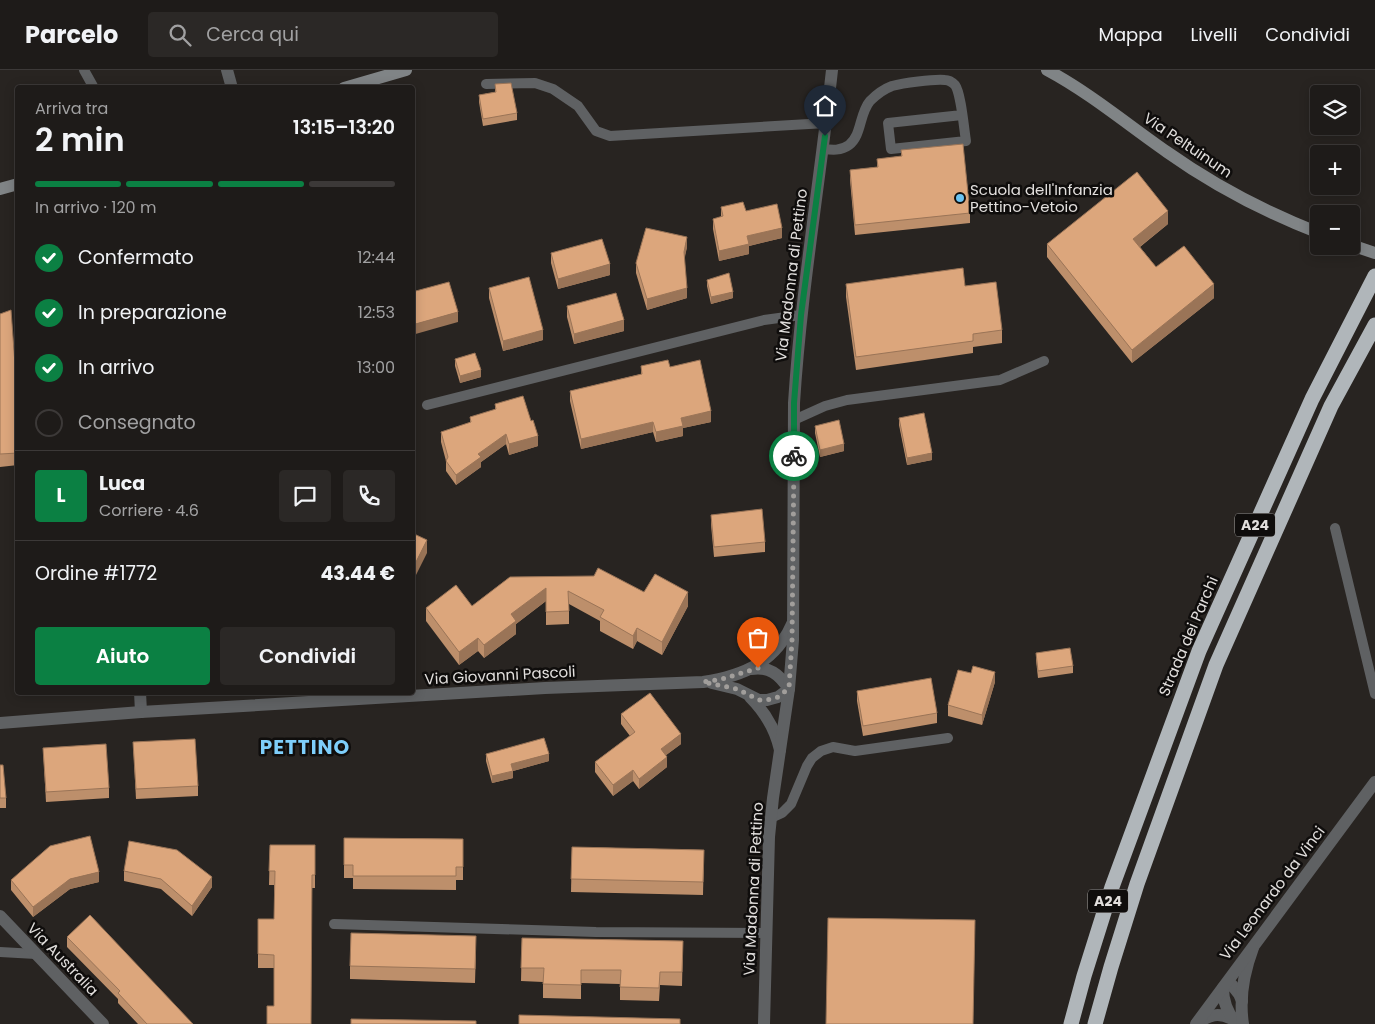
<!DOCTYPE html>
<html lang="it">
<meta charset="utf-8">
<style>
body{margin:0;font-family:Poppins,sans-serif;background:#2b2826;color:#f1f3f6;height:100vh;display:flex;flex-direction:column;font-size:19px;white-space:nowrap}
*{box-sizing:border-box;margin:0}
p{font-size:16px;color:#a1a1a2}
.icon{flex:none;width:28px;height:28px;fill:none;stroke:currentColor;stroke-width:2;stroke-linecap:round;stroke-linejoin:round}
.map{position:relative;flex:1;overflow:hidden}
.panel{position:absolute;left:15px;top:15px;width:400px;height:610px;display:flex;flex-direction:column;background:#1e1b19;border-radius:5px;box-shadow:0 2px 12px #0003,0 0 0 1px #3c3938}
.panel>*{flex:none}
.fabs{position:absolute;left:1310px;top:15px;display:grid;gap:10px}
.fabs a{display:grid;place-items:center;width:50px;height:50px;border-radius:5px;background:#1e1b19;box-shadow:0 2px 12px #0003,0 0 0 1px #3c3938;font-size:25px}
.pin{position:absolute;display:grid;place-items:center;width:42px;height:42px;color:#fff;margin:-51px -21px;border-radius:50% 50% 50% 0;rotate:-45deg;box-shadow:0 0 5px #0007}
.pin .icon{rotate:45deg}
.courier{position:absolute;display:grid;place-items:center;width:50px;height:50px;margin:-25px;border:4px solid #0b8043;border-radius:50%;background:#fff;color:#222;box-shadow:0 1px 6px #0007}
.head em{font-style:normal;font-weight:600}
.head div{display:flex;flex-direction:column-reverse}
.head{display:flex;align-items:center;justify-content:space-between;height:85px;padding:0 20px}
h1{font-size:32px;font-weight:600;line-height:38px}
.bar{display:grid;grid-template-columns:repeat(4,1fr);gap:8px 5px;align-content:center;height:60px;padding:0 20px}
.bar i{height:6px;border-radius:4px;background:#3c3938}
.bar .on{background:#0b8043}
.bar p{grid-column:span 4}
.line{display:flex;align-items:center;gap:12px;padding:0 20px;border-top:1px solid #3c3938}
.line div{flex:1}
.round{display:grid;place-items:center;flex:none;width:52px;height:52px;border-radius:5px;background:#2b2826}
ol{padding:0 20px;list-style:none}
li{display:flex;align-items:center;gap:15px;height:55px}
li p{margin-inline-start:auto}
li .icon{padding:5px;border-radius:50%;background:#0b8043;color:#fff;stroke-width:4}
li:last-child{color:#a1a1a2}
li i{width:28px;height:28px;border:2px solid #3c3938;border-radius:50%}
.action{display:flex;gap:10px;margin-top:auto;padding:10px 20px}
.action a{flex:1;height:58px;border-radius:5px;background:#0b8043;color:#fff;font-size:20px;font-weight:600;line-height:58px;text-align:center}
.action a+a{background:#2b2826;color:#f1f3f6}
header{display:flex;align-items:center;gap:30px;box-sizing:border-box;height:70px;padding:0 25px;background:#1e1b19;border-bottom:1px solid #3c3938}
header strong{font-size:24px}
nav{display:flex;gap:28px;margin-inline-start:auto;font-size:18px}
.search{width:350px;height:45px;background:#2b2826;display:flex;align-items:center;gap:12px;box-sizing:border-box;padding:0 18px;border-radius:5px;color:#a1a1a2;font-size:19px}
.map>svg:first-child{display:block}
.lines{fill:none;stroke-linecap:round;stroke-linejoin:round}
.service{stroke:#5f6163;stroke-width:10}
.minor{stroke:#5f6163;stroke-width:12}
.tertiary{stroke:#5f6163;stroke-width:12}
.secondary{stroke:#808486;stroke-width:12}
.motorway{stroke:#b0b6ba;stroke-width:15}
.wall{fill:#bd8f6b}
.shaded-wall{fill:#9a7457}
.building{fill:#dca67c;stroke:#9a7457}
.done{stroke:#a19e9b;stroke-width:5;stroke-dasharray:0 9}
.route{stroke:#0b8043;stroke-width:6}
.poi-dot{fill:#6bc3f2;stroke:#0f0d0c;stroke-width:2}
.labels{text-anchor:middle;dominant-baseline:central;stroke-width:5;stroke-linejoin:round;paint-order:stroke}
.shield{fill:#0f0d0c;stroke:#a3a09e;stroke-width:1}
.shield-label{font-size:14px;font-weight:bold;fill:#e2dfdd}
.street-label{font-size:15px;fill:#e2dfdd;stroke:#0f0d0c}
.poi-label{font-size:15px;fill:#e2dfdd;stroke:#0f0d0c;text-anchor:start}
.district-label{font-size:20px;font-weight:bold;letter-spacing:1px;fill:#7ecefa;stroke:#0f0d0c}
</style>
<header>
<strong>Parcelo</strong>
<div class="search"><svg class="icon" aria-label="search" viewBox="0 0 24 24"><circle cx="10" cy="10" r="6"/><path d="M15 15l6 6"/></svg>Cerca qui</div>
<nav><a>Mappa</a><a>Livelli</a><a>Condividi</a></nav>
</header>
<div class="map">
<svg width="1375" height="954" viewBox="0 0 1375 954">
<rect width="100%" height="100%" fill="#282421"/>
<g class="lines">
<g class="service">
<path d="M84,0L94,18"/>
<path d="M486,14L535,13L553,19L578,36L596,61L610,66L826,53"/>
<path d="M823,79C832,80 841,81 849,75C862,65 859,44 870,31C876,25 884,19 892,16C903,13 933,9 945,10C949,10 952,12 955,15C961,23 964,59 966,71L891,79L888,53L962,45"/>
<path d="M427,335L764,250L801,245"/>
<path d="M794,350L825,336L847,330L1000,310L1044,291"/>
<path d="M1335,458L1375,624"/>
<path d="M771,748L782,743L791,734L807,696L812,688L821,681L833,677L855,681L948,668"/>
<path d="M334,854L596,862L766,863"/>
<path d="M0,882L36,884"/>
</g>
<g class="minor">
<path d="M227,0L232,18"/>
<path d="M712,613L737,619L759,630H767L778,627L789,619C779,604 769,596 751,599"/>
<path d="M140,622L141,642"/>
<path d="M750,627C765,642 775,658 780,680"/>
<path d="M0,653L141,642L545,618L703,612C744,606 776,592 793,552"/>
<path d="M0,846L103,954"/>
<path d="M1197,953C1210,945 1218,942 1232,949"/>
<path d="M1237,954C1228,944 1223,931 1223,918L1228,915H1232L1239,924L1242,931"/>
<path d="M1243,954C1239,928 1244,902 1253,878"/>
</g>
<g class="tertiary">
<path d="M764,954L769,767L773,728L789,619L793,570L794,333C801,222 820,111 832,0"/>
<path d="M1196,954L1375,712"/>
</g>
<g class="secondary">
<path d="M1047,0C1090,23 1128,55 1167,82C1215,116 1265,142 1319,163"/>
<path d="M344,18L406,0"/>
<path d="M0,119L18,114"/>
<path d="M1351,175L1375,183"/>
</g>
<g class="motorway">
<path d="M1071,954L1084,906L1112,817L1199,581L1312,329L1375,206"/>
<path d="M1095,954L1111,897L1137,814L1216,595L1331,336L1375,255"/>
</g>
</g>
<g class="wall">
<path d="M495,14L517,43V50L483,56L479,32V25L495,22Z"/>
<path d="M901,80L970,143V153L855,165L850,110V100L877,97V89L901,86Z"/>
<path d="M721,137L746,141L782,168L749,176V184L719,191L713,159V149L721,147Z"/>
<path d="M1168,154L1140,177L1156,197L1214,228L1132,293L1047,187V174Z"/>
<path d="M687,177L684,189L687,228L647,240L636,203V193Z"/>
<path d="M551,183L610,205L558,219L551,193Z"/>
<path d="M707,210L733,228L711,234L707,216Z"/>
<path d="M846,214L965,216L1002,260V273L973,277V283L856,300L846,227Z"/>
<path d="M489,218L543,270L503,281L489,228Z"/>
<path d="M567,236L624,261L574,274L567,247Z"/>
<path d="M0,244L18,335V395L0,397Z"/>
<path d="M455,289L481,307L460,313L455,296Z"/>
<path d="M641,296L670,297L711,352L683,358V366L656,372L653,362L581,379L570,331V321L641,304Z"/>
<path d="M495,334L538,376L509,385L506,374L481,392V397L456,415L446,401V391L441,372V362L470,353V347L495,340Z"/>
<path d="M899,348L932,390L907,395L899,355Z"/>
<path d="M815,356L844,381L820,387L815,363Z"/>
<path d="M711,445L765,472V482L714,487L711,455Z"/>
<path d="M510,507L644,522L688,536L662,585L637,571L633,579L600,561V551L569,534V554L546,555V531L516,554V564L484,588L478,581L459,595L426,551V538L472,536Z"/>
<path d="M1036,583L1073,596V603L1038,608L1036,590Z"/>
<path d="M971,603L995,612L982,655L948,646V635Z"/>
<path d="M857,621L937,643V653L863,666L857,631Z"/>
<path d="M621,644L681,674L666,685L667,697L639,719L633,711L613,726L595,702V692L630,666L621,654Z"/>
<path d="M133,672L198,716V726L136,729Z"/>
<path d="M43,678L109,718V728L46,732Z"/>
<path d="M486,684L549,691L513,701V708L492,713L486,691Z"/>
<path d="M0,695L6,728V738H0Z"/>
<path d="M344,768L463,769V810H456V820L353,819V808H344Z"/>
<path d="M270,775H315V818H312L274,936V898H258V849H274V815H269Z"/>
<path d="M572,777L704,780L703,825L571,822Z"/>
<path d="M124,801L212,817L192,846L161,819L124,811Z"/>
<path d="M11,810L99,812L70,819L33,847L11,820Z"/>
<path d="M67,867L193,954H138L118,933V929L67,877Z"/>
<path d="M522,868L683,871L682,916L660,915L659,931L620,930V914L581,913V929L543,928V912L521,911Z"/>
<path d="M476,880L475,913L350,909V896Z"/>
</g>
<g class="shaded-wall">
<path d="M1168,141V154L1133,182V169Z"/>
<path d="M782,158V168L749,176V184L719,191V181L747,166Z"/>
<path d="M687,167V177L684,192V182Z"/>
<path d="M610,194V205L558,219V209Z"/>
<path d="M1214,214V228L1132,293V280Z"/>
<path d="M687,218V228L647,240V229Z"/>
<path d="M733,222V228L711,234V227Z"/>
<path d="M458,242V252L412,265V255Z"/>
<path d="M624,250V261L574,274V264Z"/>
<path d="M543,260V270L503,281V271Z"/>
<path d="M481,300V307L460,313V306Z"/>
<path d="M711,341V352L683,358V366L656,372V362L681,348Z"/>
<path d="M653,352V362L581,379V369Z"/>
<path d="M506,364V374L481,392V397L456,415V405L478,384Z"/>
<path d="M538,366V376L509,385V374Z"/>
<path d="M844,374V381L820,387V380Z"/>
<path d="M932,383V390L907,395V388Z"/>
<path d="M427,470V483L412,513V500Z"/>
<path d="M546,518V531L516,554V564L484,588V575L511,544Z"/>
<path d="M688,522V536L662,585V572Z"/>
<path d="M637,558V571L633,579V566Z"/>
<path d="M478,568V581L459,595V582Z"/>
<path d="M995,602V612L982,655V645Z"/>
<path d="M681,664V674L661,689V679Z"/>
<path d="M549,684V691L513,701V708L492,713V706L511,694Z"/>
<path d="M667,687V697L639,719V709Z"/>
<path d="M633,700V711L613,726V715Z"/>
<path d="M99,802V812L70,819L33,847V837L70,809Z"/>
<path d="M212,807V817L192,846V836Z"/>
</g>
<g class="building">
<path d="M511,13L517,43L483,49L479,25L496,22L495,14Z"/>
<path d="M963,74L970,143L855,155L850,100L878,97L877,89L902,86L901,80Z"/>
<path d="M1137,102L1168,141L1133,169L1156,197L1184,176L1214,214L1132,280L1047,174Z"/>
<path d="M743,132L746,141L777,134L782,158L747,166L749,174L719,181L713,149L723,146L721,137Z"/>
<path d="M646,158L687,167L684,182L687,218L647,229L636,193Z"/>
<path d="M602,169L610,194L558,209L551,183Z"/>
<path d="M963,198L965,216L996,212L1002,260L973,264V271L856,287L846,214Z"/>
<path d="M729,203L733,222L711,227L707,210Z"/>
<path d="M529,207L543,260L503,271L489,218Z"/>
<path d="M449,212L458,242L412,255V222Z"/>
<path d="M616,223L624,250L574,264L567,236Z"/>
<path d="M11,240L18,335V383L0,384V244Z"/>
<path d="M475,283L481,300L460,306L455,289Z"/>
<path d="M668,290L670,297L700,290L711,341L681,348L683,356L656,362L653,352L581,369L570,321L642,304L641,296Z"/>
<path d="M523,326L531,351L533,350L538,366L509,374L506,364L478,384L481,387L456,405L446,391L448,387L441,362L471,352L470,347L496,339L495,334Z"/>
<path d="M924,343L932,383L907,388L899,348Z"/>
<path d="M839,350L844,374L820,380L815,356Z"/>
<path d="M762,439L765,472L714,477L711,445Z"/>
<path d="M412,463L427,470L412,500Z"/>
<path d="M598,498L644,522L655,504L688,522L662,572L637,558L633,566L600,547L604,540L568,521L569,541L546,542V518L511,544L516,551L484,575L478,568L459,582L426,538L456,515L472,536L510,507L594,506Z"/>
<path d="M1070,578L1073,596L1038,601L1036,583Z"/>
<path d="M973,596L995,602L982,645L948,635L958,600L971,603Z"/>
<path d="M931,608L937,643L863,656L857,621Z"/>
<path d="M650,623L681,664L661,679L667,687L639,709L633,700L613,715L595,692L635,662L621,644Z"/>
<path d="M544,668L549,684L511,694L513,701L492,706L486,684Z"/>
<path d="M195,669L198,716L136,719L133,672Z"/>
<path d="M106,674L109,718L46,722L43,678Z"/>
<path d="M0,695H3L6,728H0Z"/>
<path d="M90,766L99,802L70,809L33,837L11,810L50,776Z"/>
<path d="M344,768L463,769V797H456V806H353V795H344Z"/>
<path d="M129,771L177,780L212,807L192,836L161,809L124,801Z"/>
<path d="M270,775H315V805H312L311,954H267V936H274V885L258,884V849H274L275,801H269Z"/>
<path d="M572,777L704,780L703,812L571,809Z"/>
<path d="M90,845L193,954H147L118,923L120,921L67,867Z"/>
<path d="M828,848L975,850L973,954H826Z"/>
<path d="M351,863L476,866L475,899L350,896Z"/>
<path d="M522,868L683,871L682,902H660L659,918L620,917L621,900H581V915L543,914L544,898H521Z"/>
<path d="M519,945L680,949V954H519Z"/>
<path d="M351,949L476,951V954H351Z"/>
</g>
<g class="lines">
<path class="done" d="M758,598L722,609L703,612L737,619L759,630H767L778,627L789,618L792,570L794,386"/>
<path class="route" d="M794,386V333L801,245L825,66"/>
</g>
<circle class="poi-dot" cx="960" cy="128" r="5"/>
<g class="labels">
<g class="shield">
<rect x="1235" y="443.5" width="40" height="23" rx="4"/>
<rect x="1088" y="819.5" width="40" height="23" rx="4"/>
</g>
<g class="shield-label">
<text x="1255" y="455">A24</text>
<text x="1108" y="831">A24</text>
</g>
<g class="street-label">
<text transform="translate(1188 75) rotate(34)">Via Peltuinum</text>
<text transform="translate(791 205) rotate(-83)">Via Madonna di Pettino</text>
<text transform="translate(1188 566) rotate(-67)">Strada dei Parchi</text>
<text transform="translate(500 605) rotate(-3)">Via Giovanni Pascoli</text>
<text transform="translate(753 819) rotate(-87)">Via Madonna di Pettino</text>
<text transform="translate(1272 823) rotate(-53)">Via Leonardo da Vinci</text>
<text transform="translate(63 889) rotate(46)">Via Australia</text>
</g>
<g class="poi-label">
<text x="970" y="119">Scuola dell'Infanzia<tspan x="970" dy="17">Pettino-Vetoio</tspan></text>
</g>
<g class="district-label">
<text x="305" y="677">PETTINO</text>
</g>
</g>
</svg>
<div class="fabs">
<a><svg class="icon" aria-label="layers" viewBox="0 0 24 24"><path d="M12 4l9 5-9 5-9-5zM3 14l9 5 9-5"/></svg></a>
<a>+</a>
<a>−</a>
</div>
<div class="pin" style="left:758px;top:598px;background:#ea580c"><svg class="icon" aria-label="bag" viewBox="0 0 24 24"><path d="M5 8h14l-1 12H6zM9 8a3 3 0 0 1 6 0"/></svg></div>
<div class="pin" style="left:825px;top:66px;background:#1f2937"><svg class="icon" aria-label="home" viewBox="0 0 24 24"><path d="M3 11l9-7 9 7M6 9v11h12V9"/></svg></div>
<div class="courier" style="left:794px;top:386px"><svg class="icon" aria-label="bike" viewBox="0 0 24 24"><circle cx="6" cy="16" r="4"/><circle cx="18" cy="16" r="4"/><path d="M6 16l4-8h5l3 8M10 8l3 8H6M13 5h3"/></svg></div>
<section class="panel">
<div class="head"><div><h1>2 min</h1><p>Arriva tra</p></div><em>13:15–13:20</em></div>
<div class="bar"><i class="on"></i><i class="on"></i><i class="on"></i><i></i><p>In arrivo · 120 m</p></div>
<ol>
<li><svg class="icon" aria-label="check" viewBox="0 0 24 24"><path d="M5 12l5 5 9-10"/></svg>Confermato<p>12:44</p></li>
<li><svg class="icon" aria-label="check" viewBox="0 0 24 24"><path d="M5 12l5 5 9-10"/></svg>In preparazione<p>12:53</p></li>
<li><svg class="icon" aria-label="check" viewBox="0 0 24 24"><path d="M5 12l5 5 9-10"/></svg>In arrivo<p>13:00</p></li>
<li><i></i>Consegnato</li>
</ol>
<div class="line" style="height:90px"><b class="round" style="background:#0b8043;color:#fff">L</b><div><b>Luca</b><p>Corriere · 4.6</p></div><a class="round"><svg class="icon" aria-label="chat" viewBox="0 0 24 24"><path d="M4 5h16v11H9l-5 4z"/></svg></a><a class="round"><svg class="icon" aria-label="phone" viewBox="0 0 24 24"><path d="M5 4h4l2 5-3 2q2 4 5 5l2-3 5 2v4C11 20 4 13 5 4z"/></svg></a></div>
<div class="line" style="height:65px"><div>Ordine #1772</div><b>43.44 €</b></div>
<div class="action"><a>Aiuto</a><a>Condividi</a></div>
</section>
</div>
